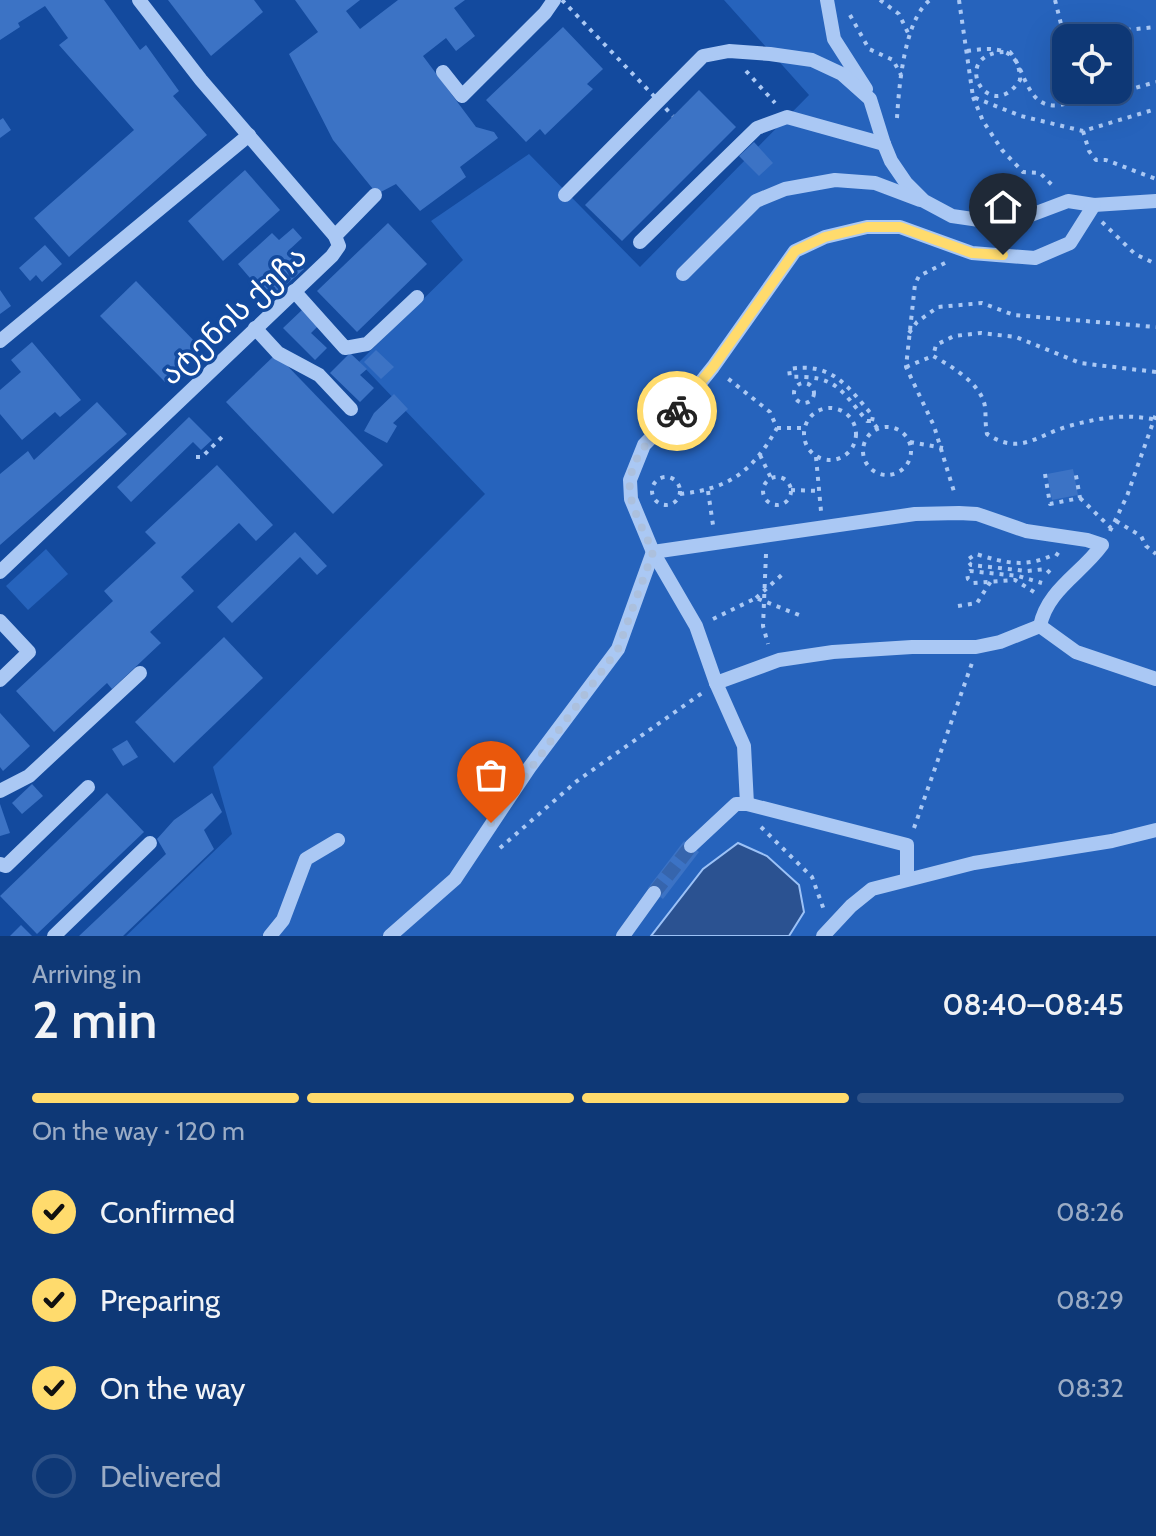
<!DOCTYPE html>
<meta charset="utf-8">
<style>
body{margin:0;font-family:Cabin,"Noto Sans Georgian",sans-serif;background:#173f7b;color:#f1f3f6;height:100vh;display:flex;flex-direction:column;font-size:30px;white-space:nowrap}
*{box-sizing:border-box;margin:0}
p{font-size:26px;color:#9bacc5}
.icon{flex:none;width:44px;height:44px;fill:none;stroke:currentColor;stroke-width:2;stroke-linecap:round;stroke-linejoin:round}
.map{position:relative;height:936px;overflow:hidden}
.side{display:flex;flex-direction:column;background:#0e3876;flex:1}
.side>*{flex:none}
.buttons{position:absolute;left:1052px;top:24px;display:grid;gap:16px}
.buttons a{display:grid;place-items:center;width:80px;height:80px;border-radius:16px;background:#0e3876;box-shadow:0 8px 32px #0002,0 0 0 2px #2e5288;font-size:40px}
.pin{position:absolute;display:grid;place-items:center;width:68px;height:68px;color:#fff;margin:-82px -34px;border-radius:50% 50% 50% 0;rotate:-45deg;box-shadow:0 0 8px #0007}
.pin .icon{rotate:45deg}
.courier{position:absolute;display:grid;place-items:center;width:80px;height:80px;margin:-40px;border:6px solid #ffdb6d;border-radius:50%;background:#fff;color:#222;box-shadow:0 2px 10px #0007}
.headline em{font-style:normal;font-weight:600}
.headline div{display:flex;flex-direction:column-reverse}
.headline{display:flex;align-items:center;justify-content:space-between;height:136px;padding:0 32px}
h1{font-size:52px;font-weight:600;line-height:60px}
.bar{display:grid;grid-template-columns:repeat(4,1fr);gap:12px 8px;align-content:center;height:96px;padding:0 32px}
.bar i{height:10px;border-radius:6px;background:#2e5288}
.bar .active{background:#ffdb6d}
.bar p{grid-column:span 4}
ol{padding:0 32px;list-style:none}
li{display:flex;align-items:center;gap:24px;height:88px}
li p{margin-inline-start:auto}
li .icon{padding:8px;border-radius:50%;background:#ffdb6d;color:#111;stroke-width:4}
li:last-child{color:#9bacc5}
li i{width:44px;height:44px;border:4px solid #2e5288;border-radius:50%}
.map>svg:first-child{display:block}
.green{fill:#2663bc;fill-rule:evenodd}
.water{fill:#2b5291;stroke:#9cc2f7;stroke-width:2}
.building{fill:#3c73c5}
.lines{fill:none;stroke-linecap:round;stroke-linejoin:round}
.minor-tunnel{stroke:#3665ad;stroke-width:14;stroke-dasharray:14 7;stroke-linecap:butt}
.path{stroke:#aac8f4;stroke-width:4;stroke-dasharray:4 6;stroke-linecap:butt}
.minor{stroke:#aac8f4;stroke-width:14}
.path-bridge{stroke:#aac8f4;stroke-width:4;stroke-dasharray:4 6;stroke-linecap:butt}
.done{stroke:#acc0dd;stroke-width:8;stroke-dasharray:0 14.4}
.route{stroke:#ffdb6d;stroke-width:10}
.labels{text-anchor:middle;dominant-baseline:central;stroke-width:7;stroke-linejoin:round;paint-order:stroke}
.street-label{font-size:30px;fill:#fff;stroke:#134a9e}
</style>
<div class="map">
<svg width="1156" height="936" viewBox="0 0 1156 936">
<rect width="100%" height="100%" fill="#134a9e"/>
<g class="green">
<path d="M724,0H1156V936H126L232,834L213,767L485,494L359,362L463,260L431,221L529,154L640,267L809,95ZM1066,38H1118V90H1066Z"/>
<path d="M46,549L68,574L28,610L6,586Z"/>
</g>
<path class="water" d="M738,843L767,856L799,885L804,912L789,936H651L703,869Z"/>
<g class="building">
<path d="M0,0H104L140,50L146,45L179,91L173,96L207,135L69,257L34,218L134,130L59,45L68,38L45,6L18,23L20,27L0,40Z"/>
<path d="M168,0H254L263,12L211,56Z"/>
<path d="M295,0H360L346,11L360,29L398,0H465L454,8L475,36L456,51L446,38L423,56L476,127L494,132L498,138L460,167L466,177L420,211L396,184L377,194L333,140L289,54L318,32Z"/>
<path d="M563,27L603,69L587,84L593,89L545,135L540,129L526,142L486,100Z"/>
<path d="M699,90L736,127L622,241L585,205Z"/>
<path d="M3,118L11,130L0,138V120Z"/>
<path d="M754,142L773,163L759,176L739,156Z"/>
<path d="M245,170L280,210L223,261L188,221Z"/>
<path d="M388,223L427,264L357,332L317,291Z"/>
<path d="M293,228L302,238L288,251L304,269L269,300L238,264L272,233L279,240Z"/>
<path d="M45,245L62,264L42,282L36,275L30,281L19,268Z"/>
<path d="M136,281L200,347L165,382L100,316Z"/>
<path d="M0,290L11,306L0,314Z"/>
<path d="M302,310L318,326L311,333L327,348L315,360L283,328Z"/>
<path d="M32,342L81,400L60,417L55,412L22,440L0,414V390L21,372L11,360Z"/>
<path d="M376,350L394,367L381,379L364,362Z"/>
<path d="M350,353L367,369L360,375L374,388L360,402L330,373Z"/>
<path d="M276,354L383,465L333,514L226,402Z"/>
<path d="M394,394L408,409L393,423L397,426L387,443L364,431L374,413Z"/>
<path d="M97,402L127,434L0,545V474L28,451L34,460Z"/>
<path d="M189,417L212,440L201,450L193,442L131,502L117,487Z"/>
<path d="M217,465L273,525L256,541L239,523L181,577L194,591L150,632L161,643L112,689L107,683L54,732L16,691L113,601L104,591L156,543L145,532Z"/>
<path d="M1073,469L1078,495L1052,500L1047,474Z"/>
<path d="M295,532L327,566L317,575L300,557L232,623L217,607Z"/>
<path d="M224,637L263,678L174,763L135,722Z"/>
<path d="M0,713L30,746L3,771L0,767Z"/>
<path d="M127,740L138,757L123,766L112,749Z"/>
<path d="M32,784L43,796L22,814L12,803Z"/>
<path d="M107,793L144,832L37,934L0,896Z"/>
<path d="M212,793L222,812L204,830L214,849L123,936H79L166,854L157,839L174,820Z"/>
<path d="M0,804L10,833L0,836Z"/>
<path d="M684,841L699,852L663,899L648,888Z"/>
<path d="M21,925L32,936H10Z"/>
</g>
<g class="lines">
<path class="minor-tunnel" d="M654,893L691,846"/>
<g class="path">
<path d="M880,0L899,14L909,35"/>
<path d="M959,0L973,97L1021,116L1083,131L1156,109"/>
<path d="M1055,0L1064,36L1156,27"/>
<path d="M850,15L869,49L893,60L901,75"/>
<path d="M967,51C993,47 1020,46 1020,80C988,129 945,49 1010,52C1026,71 1027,110 1060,105C1070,103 1076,99 1081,90"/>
<path d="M1057,62L1064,36"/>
<path d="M746,71L775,103"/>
<path d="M1117,93L1156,82"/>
<path d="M973,97L983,121L1002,150L1023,172L1040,173L1053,186"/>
<path d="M897,118C899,87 904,20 930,0"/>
<path d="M1083,131L1089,151L1096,160H1106L1156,179"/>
<path d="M1102,222L1135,254L1156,264"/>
<path d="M945,263L919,276L915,284L906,367L934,426L955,495"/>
<path d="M909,333L917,322L938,307L982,303L1014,315L1156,327"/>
<path d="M906,367L933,356"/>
<path d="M1156,372L1080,363L1016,337L981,333L954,336L936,345L933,356C951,366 982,384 985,407C986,416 985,424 987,434C1020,456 1037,435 1069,426C1098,418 1126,413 1156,420"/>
<circle cx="804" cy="393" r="10"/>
<circle cx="830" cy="434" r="26"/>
<path d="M872,421L873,416C847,386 833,362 789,369L790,377C836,375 840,389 867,421H872L878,429"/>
<circle cx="887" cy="451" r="24"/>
<path d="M777,428H804"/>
<path d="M910,442L943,448"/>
<path d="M760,455L771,478"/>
<path d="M196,457H202L225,434"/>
<path d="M816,457L821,511"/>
<path d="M1045,474L1050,504L1080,498L1075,470"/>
<circle cx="777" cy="491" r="14"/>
<circle cx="666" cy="491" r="14"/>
<path d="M791,490L819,491"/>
<path d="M708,491L713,525"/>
<path d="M680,494C729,489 753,471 777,428L770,412L726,377"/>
<path d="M1080,498L1111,528"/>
<path d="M1116,521L1141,536L1146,546L1156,554"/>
<path d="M1110,531L1127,496L1156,414"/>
<path d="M766,554L763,626L768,644"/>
<path d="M1050,573L1046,569L1027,571L971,565L967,560L976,554C1005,563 1025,568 1053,555"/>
<path d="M1034,592L1015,580L973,583L968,579L967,574L970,571L1018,576L1042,583"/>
<path d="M756,598L785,572"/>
<path d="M958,606L977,603L991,581"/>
<path d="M713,619L756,598L799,615"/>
<path d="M761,827L812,877L824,910"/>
<path d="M914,828L972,663"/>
<path d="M500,848L577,781L702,693"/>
</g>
<g class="minor">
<path d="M827,0L834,39L866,89"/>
<path d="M443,72L462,96L545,13L554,0"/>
<path d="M565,195L703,56L729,51L770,54L812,60L842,74L870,99L884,144L891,161L906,183L924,201L952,216L1007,224L1068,201L1094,205L1156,201"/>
<path d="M335,236L375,195"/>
<path d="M640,242L757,128L787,117L884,144"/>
<path d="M683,274L756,201L785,189L835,180L875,183L920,200"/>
<path d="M294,291L345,348L367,344L417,297"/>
<path d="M255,328L278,353L319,375L351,409"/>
<path d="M0,341L249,135"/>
<path d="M653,552L915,514L959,513L977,514L1026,531L1087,540L1102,545C1081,574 1047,590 1040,626L1076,652L1156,679"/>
<path d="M0,572L332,256L339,246L335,236L201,80L139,0"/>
<path d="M0,621L29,652L0,680"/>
<path d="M716,683L779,660L833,652L912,647H976L1000,642L1040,626"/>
<path d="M0,791L29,776L140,673"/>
<path d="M747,804L744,746L716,683L696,626L653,552L631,499L630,480L644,445L680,408L713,367L795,251L825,237L867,227H900L972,253L1035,258L1070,243L1094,205"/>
<path d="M691,846L736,804H747L907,845V878"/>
<path d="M0,864L6,866L88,787"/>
<path d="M54,936L150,843"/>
<path d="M270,936L283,920L306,859L338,840"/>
<path d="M390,936L455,879L529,768L618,649L653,552"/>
<path d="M623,936L654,893"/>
<path d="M823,936L851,906L872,889L974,863L1112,841L1156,830"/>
</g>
<g class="path-bridge">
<path d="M562,0L673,116"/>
<path d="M1056,556L1060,550"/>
</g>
</g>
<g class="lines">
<path class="done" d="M491,823L618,649L653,552C646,535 635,516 631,498C623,462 654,434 677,411"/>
<path class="route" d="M677,411L713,367L795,251L825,237L867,227H900L972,253L1003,255"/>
</g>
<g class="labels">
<g class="street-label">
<text transform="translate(233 315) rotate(-43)">ატენის ქუჩა</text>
</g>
</g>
</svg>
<div class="buttons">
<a><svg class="icon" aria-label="locate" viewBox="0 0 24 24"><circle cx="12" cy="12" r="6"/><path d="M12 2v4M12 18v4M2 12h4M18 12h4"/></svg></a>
</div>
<div class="pin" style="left:491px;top:823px;background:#ea580c"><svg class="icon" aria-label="bag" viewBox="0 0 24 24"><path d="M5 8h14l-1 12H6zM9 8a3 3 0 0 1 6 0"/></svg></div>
<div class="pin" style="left:1003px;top:255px;background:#1f2937"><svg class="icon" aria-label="home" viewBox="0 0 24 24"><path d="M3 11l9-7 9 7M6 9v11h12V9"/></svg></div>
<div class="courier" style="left:677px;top:411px"><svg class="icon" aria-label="bike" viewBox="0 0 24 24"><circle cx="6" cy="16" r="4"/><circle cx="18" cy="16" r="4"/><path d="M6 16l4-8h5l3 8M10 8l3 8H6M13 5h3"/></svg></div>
</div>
<section class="side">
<div class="headline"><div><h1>2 min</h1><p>Arriving in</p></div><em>08:40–08:45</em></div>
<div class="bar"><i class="active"></i><i class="active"></i><i class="active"></i><i></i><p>On the way · 120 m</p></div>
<ol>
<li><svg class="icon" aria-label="check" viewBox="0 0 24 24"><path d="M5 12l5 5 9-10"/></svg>Confirmed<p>08:26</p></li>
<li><svg class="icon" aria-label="check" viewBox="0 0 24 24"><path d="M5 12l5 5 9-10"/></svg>Preparing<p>08:29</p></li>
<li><svg class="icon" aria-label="check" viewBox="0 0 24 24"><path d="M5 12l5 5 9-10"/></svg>On the way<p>08:32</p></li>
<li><i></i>Delivered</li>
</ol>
</section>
